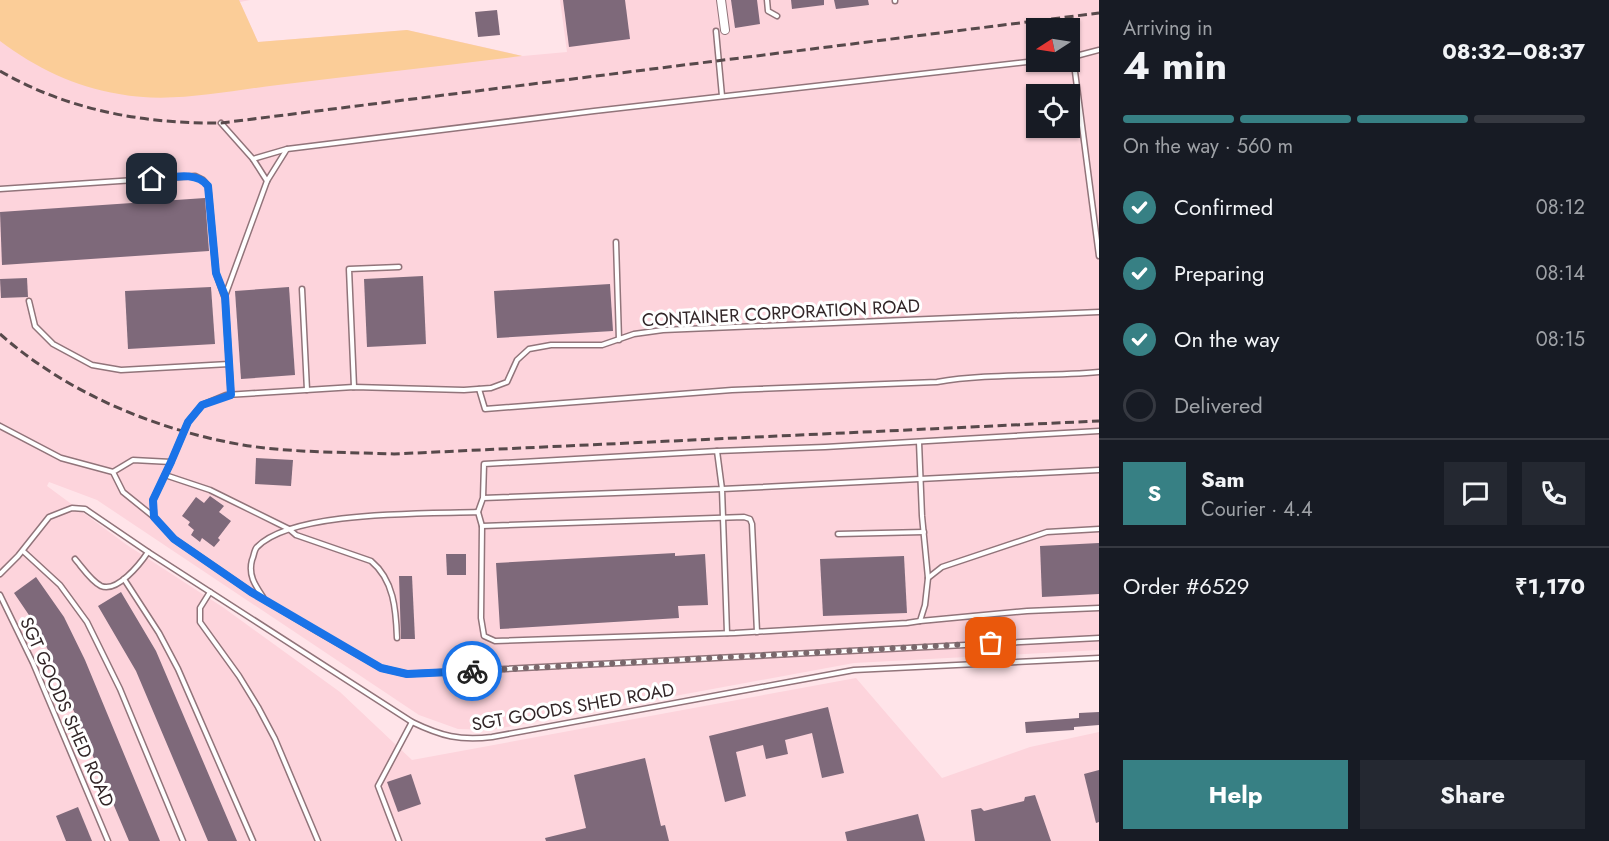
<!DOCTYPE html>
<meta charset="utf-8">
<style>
body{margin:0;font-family:Jost,sans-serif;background:#242831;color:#f1f3f6;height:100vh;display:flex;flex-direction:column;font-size:22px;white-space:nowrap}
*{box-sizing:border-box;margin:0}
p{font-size:20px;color:#9ea1a6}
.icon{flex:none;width:33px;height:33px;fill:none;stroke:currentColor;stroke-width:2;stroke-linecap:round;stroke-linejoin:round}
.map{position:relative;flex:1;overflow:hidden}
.panel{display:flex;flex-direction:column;background:#171b24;width:510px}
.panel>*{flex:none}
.needle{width:39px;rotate:258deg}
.tools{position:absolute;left:1026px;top:18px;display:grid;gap:12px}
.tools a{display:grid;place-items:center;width:54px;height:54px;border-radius:0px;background:#171b24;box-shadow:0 2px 4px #0004;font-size:30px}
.pin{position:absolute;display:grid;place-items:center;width:51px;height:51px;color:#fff;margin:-26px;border-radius:12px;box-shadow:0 3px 9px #0006}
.courier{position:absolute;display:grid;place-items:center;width:60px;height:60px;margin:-30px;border:4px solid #1a73e8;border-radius:50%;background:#fff;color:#222;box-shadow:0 2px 8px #0007}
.head em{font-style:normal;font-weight:700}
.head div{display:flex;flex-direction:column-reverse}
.head{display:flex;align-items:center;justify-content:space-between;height:102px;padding:0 24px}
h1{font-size:39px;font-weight:700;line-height:45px}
.bar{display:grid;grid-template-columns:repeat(4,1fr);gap:9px 6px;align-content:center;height:72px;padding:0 24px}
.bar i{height:8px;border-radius:4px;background:#363941}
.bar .current{background:#378084}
.bar p{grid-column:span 4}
.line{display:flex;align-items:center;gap:15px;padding:0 24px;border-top:2px solid #363941}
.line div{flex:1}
.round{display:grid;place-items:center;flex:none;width:63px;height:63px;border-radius:0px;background:#242831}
ol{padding:0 24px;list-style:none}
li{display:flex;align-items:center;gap:18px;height:66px}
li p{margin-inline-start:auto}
li .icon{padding:6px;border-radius:50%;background:#378084;color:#fff;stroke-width:4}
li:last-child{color:#9ea1a6}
li i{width:33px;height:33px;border:3px solid #363941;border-radius:50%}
.action{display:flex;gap:12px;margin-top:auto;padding:12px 24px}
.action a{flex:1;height:69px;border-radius:0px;background:#378084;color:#fff;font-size:24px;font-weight:700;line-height:69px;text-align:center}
.action a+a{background:#242831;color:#f1f3f6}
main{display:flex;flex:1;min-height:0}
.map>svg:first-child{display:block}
.built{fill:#fdd4dc;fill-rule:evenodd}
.green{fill:#fbcd98}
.building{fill:#7e697a}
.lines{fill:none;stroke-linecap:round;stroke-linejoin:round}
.lane-casing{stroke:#91747a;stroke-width:7}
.street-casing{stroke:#91747a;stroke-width:10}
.lane{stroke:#fff;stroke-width:4}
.street{stroke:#fff;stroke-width:8}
.rail{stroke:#57494b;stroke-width:3;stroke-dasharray:9 4.5;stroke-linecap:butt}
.done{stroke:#7a686c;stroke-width:6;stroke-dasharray:0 10.8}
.route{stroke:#1a73e8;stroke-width:8}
.labels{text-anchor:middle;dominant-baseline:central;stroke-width:6;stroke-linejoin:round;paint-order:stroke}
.street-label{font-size:18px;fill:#322628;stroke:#fff}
</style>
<main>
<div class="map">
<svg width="1099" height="841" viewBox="0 0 1099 841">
<rect width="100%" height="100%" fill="#ffe4e9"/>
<path class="built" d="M0,0H250L240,2L258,42L407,30L523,56L567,52L560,0H1099V650L854,663L491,730L458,729L419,715L97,500L49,482L47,486L127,545L224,608L340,692L412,760L856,678L942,778L1030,747L1099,732V841H0ZM1036,28H1070V62H1036ZM1036,94H1070V128H1036Z"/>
<path class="green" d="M0,0H239L258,42L407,30L522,56C441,66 359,75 278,85C226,91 172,104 119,94C75,87 36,68 0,41Z"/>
<g class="building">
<path d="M563,0H625L630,39L569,47Z"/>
<path d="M731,0H757L760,24L735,28Z"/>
<path d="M791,0H824V5L792,9Z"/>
<path d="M834,0H868L869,5L836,9Z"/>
<path d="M497,10L500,35L478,37L475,12Z"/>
<path d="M205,198L209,251L2,265L0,212Z"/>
<path d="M423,276L426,344L367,347L364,279Z"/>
<path d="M27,278L28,297L1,298L0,279Z"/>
<path d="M610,284L613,331L497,338L494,291Z"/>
<path d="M211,287L215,344L128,349L125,291Z"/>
<path d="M289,287L295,375L241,379L235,291Z"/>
<path d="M256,458L293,460L291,486L255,484Z"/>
<path d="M210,496L224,506L219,512L231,521L218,538L220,540L214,547L202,538L200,542L191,535L194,530L188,525L190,522L182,516L196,497L204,503Z"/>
<path d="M1099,543V594L1042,597L1040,546Z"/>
<path d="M675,553V556L705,554L708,605L678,606L679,618L500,629L496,563Z"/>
<path d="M446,554H466V575H447Z"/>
<path d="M904,556L907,613L823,616L820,559Z"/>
<path d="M399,576H412L415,639H401Z"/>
<path d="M36,577L64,617L85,660L160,841H129L47,648L35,624L14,593Z"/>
<path d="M121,592L156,651L237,841H208L136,671L98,606Z"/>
<path d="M828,707L844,773L822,778L812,733L785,740L788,754L766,759L763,745L736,752L746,796L725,802L709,736Z"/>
<path d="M1099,712V725L1074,727V730L1026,733L1025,722L1079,718V713Z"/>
<path d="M645,758L661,826L665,825L669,841H546L545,838L586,828L574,775Z"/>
<path d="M1099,770V822L1096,823L1084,774Z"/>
<path d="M411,774L421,804L398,812L387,782Z"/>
<path d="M1035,795L1051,841H975L971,810L981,808L984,811L1024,801L1025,797Z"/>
<path d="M78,807L92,841H66L56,816Z"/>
<path d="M918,814L925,841H847L845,832Z"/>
</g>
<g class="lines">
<defs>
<g id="lane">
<path d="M767,0L768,11L777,16"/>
<path d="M895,0V1"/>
<path d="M716,31L722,96"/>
<path d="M1070,57H1072L1074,64L1099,256"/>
<path d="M1072,57L1099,50"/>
<path d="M221,123L253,159L267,181"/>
<path d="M253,159L287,149"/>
<path d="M0,189L195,176L203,180L208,186L216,273L224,296"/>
<path d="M616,242L619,340"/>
<path d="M302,289L307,390"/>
<path d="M29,301L35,326L53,344L92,365L121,370L229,364"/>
<path d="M1099,312L663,330L634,334L602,345H551L529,349L517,360L507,382L491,388L464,390L354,387L226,395L202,405L188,422L171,462L153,500L154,517L174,539L251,592L315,630L381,668L407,674L1099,638"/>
<path d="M354,387L349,269L399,267"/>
<path d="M479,389L485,409L732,390L937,382C990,373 1045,377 1099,372"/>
<path d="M231,395L225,296L267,181L287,149L594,111L1036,61"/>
<path d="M0,426L61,458L113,472"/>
<path d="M919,442L922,516L928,578"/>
<path d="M717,451L825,447L1099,431"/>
<path d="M165,475L210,490L289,529L296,535L371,561C394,580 396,610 397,638"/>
<path d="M478,512L483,498L722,489L717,451L484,464L483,498"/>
<path d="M154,517L123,492L113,472L133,460L171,462"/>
<path d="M482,526L744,517L750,519L752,524L757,632"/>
<path d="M838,534L924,532"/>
<path d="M23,551L60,585L87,622L120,689L183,841"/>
<path d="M75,559C82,567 91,581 101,586C117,593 140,564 148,552"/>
<path d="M0,574L18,556L49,517L72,508L85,509L148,552L412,722C441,736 460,741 492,737L854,670L1099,658"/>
<path d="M124,579L159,633L178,669L253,841"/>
<path d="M210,592L200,608V622L239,676L258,707L275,739L318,841"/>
<path d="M0,595L33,663L108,841"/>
<path d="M263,597C255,585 248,575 252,560C254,556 254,550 257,547C292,510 427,514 478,512L482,526L481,618L484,636L495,641L735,633L907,623L920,621L925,605L928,578L942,567L1047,532L1099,529"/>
<path d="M920,621L1027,611L1099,608"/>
<path d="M727,633L722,489L1099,470"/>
<path d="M399,841L378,786L412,722"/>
</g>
<path id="street" d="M721,0L725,30"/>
</defs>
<use href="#lane" class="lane-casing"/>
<use href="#street" class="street-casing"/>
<use href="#lane" class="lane"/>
<use href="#street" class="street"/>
<g class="rail">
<path d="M0,71C67,110 144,124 221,123L1099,13"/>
<path d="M0,334C67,393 156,430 243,445C293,453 345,452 394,454L1099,421"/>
</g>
</g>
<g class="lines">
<path class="done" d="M472,671L991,643"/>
<path class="route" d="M152,179C170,178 196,170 208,186L216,273L225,296L231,395L202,405L188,422L171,462L153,500L154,517L174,539L251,592L381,668L407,674L472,671"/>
</g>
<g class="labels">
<g class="street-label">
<text transform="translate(781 313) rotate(-3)">CONTAINER CORPORATION ROAD</text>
<text transform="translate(573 707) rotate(-10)">SGT GOODS SHED ROAD</text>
<text transform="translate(67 712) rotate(66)">SGT GOODS SHED ROAD</text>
</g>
</g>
</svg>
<div class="tools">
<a><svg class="needle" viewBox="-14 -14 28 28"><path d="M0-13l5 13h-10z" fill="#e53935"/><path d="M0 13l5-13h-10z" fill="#9ea1a6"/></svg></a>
<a><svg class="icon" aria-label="locate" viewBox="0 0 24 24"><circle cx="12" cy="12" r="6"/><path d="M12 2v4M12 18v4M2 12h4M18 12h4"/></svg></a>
</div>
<div class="pin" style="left:991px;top:643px;background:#ea580c"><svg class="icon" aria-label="bag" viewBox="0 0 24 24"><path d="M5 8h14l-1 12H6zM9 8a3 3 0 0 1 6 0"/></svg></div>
<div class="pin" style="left:152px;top:179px;background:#1f2937"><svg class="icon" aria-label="home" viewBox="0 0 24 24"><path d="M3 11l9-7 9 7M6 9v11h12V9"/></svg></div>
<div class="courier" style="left:472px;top:671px"><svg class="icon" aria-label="bike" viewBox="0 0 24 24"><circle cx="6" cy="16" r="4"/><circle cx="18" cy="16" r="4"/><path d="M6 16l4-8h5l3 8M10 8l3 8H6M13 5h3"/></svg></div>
</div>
<section class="panel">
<div class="head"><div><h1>4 min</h1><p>Arriving in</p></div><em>08:32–08:37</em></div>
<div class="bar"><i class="current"></i><i class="current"></i><i class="current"></i><i></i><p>On the way · 560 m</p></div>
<ol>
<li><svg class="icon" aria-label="check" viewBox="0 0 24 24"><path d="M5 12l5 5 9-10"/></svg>Confirmed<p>08:12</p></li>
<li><svg class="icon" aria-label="check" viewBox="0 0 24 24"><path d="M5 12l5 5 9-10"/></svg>Preparing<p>08:14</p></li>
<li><svg class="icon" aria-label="check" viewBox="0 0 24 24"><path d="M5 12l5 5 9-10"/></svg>On the way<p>08:15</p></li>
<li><i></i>Delivered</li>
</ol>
<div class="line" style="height:108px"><b class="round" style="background:#378084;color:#fff">S</b><div><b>Sam</b><p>Courier · 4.4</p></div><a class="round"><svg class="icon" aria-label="chat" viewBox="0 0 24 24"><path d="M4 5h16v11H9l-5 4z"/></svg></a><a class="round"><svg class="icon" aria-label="phone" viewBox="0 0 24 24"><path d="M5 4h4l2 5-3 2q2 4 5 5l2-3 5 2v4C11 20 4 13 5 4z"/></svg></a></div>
<div class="line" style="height:78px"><div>Order #6529</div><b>₹1,170</b></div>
<div class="action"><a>Help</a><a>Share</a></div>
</section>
</main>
